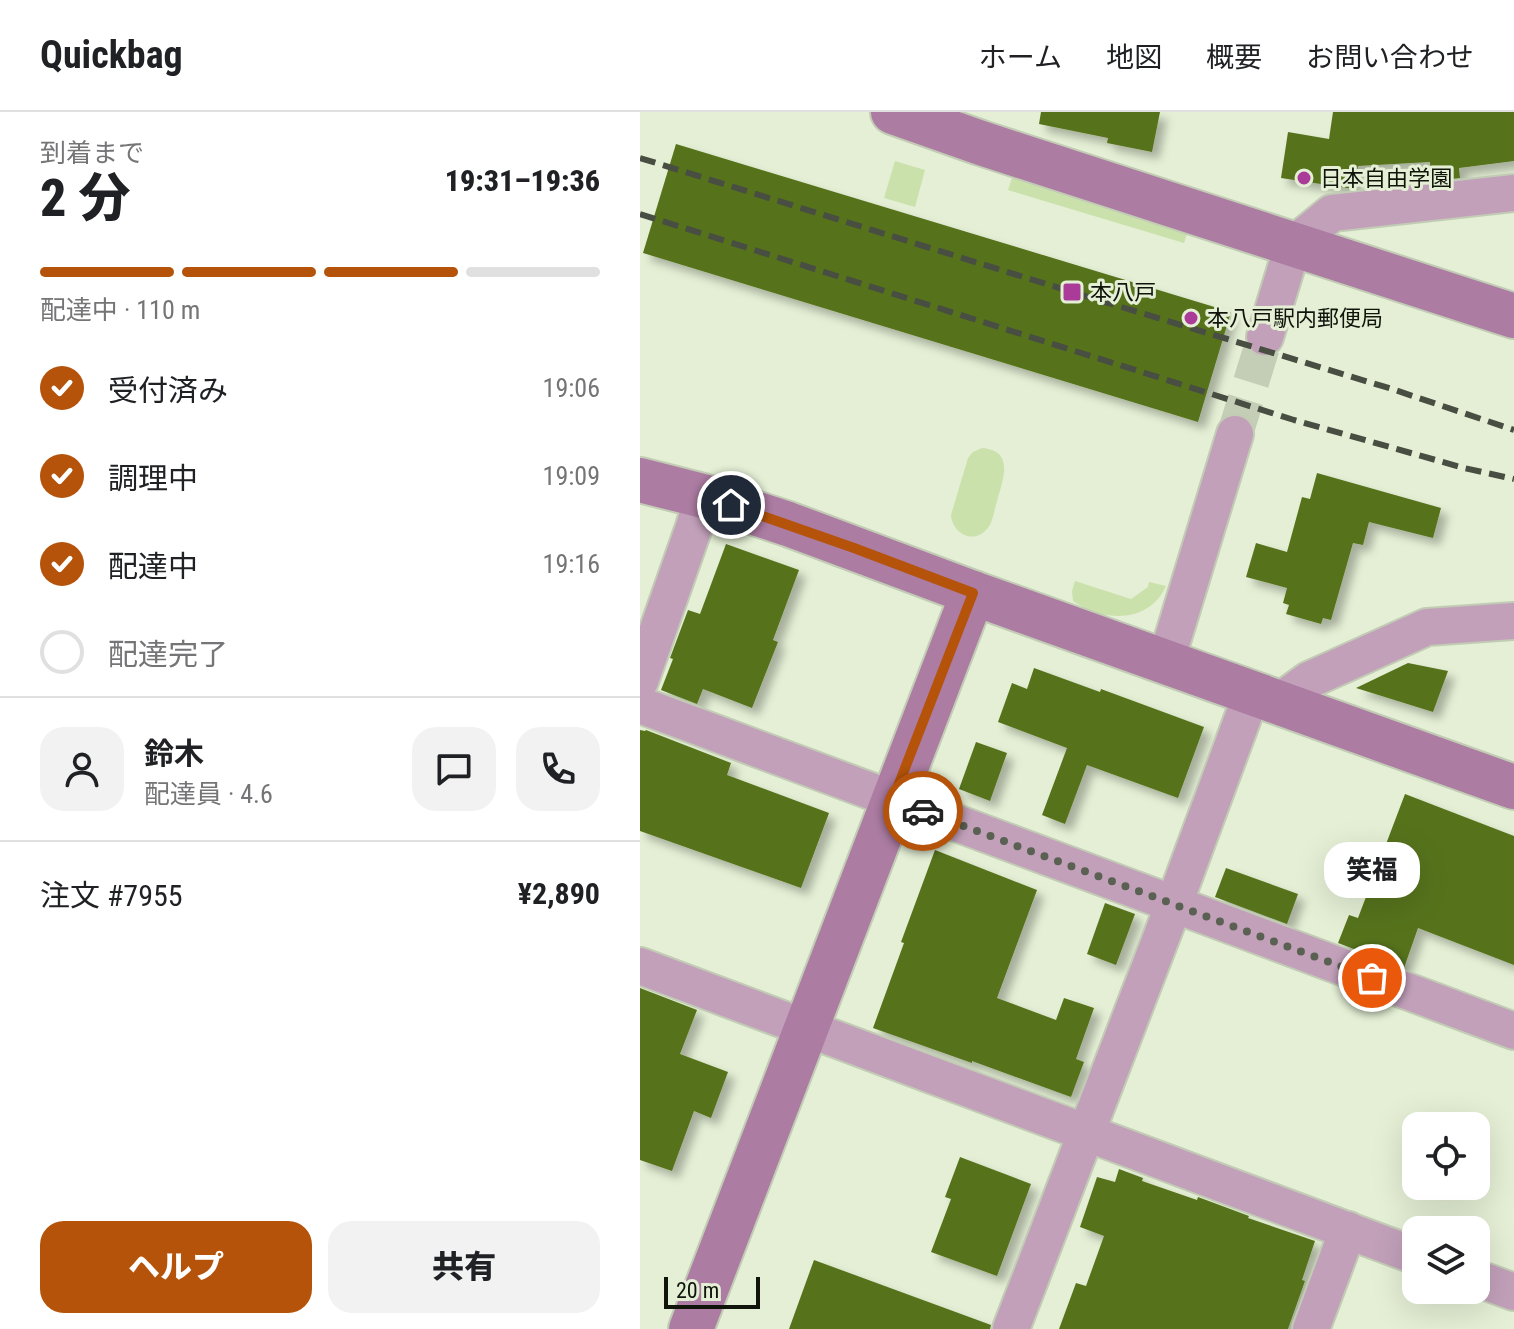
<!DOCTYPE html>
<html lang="ja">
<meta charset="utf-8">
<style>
body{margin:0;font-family:"Roboto Condensed","Noto Sans JP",sans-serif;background:#f2f2f2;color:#202124;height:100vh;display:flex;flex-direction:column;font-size:30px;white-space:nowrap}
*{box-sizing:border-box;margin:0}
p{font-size:26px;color:#757577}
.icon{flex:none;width:44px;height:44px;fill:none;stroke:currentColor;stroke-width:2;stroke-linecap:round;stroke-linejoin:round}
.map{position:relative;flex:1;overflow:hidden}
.side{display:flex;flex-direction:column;background:#fff;width:640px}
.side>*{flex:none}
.fabs{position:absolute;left:762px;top:1000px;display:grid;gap:16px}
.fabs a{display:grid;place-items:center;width:88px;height:88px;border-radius:16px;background:#fff;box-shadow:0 8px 32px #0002;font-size:40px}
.scale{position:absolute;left:24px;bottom:20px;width:96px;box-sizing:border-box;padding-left:8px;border:4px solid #10140b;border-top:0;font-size:22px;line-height:28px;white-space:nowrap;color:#10140b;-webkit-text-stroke:6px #e4efd5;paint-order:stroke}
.pin{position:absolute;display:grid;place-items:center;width:68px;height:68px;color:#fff;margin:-34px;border:4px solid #fff;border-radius:50%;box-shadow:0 2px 8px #0007}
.courier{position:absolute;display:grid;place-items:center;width:80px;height:80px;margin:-40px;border:6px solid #b45309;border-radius:50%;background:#fff;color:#222;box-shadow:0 2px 10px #0007}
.bubble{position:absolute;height:56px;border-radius:24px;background:#fff;box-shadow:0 8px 32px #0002;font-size:26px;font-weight:800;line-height:56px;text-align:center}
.head em{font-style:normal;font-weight:800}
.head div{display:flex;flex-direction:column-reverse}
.head{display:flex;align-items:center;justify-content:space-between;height:136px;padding:0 40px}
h1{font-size:52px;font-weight:800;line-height:60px}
.bar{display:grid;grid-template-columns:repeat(4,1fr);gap:12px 8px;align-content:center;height:96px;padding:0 40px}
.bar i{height:10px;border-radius:6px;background:#e0e0e0}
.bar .selected{background:#b45309}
.bar p{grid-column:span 4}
.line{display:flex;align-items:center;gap:20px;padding:0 40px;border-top:2px solid #e0e0e0}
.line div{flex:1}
.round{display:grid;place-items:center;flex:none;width:84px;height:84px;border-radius:24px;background:#f2f2f2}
ol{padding:0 40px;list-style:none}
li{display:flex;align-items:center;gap:24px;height:88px}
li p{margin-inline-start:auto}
li .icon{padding:8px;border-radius:50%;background:#b45309;color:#fff;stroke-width:4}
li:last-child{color:#757577}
li i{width:44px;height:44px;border:4px solid #e0e0e0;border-radius:50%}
.cta{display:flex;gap:16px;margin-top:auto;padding:16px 40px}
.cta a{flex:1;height:92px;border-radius:24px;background:#b45309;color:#fff;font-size:32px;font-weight:800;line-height:92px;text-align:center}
.cta a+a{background:#f2f2f2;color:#202124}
header{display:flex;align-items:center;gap:48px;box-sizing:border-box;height:112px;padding:0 40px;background:#fff;border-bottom:2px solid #e0e0e0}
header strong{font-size:38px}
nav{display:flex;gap:44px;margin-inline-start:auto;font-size:28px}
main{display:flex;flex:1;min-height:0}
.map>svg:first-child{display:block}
.grass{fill:#cbe1ab}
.building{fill:#56731c;filter:url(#shadow)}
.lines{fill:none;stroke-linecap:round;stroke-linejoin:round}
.street-tunnel{stroke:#c4ceb7;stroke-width:36;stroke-dasharray:36 18;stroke-linecap:butt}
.street-casing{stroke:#c2ccb5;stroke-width:40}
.secondary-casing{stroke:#c2ccb5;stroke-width:48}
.street{stroke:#c2a0ba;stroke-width:36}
.secondary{stroke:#ac7ca2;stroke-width:44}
.rail{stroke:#484e41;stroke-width:6;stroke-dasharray:16 8;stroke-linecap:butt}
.done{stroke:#5a6152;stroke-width:8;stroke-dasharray:0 14.4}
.route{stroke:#b45309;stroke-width:10}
.poi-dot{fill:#aa3b99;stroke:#e4efd5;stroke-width:3}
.labels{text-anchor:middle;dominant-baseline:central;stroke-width:6;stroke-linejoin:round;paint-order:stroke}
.poi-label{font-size:22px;fill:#10140b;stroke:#e4efd5;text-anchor:start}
</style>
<header>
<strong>Quickbag</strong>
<nav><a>ホーム</a><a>地図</a><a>概要</a><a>お問い合わせ</a></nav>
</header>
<main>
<section class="side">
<div class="head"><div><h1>2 分</h1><p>到着まで</p></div><em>19:31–19:36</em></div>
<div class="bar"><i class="selected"></i><i class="selected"></i><i class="selected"></i><i></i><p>配達中 · 110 m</p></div>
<ol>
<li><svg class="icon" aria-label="check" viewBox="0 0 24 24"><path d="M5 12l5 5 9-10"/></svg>受付済み<p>19:06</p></li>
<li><svg class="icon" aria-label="check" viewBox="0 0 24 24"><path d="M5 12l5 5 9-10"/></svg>調理中<p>19:09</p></li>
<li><svg class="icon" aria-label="check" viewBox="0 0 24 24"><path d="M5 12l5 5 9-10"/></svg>配達中<p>19:16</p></li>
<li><i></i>配達完了</li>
</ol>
<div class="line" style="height:144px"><a class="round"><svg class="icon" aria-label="person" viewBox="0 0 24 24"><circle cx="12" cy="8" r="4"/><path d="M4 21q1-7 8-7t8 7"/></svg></a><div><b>鈴木</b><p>配達員 · 4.6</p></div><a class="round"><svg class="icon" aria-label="chat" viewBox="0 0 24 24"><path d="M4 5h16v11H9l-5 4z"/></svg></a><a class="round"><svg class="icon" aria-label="phone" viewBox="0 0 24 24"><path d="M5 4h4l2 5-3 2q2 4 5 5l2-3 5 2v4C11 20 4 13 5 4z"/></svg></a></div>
<div class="line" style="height:104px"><div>注文 #7955</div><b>¥2,890</b></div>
<div class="cta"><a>ヘルプ</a><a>共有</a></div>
</section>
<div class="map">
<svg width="874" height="1217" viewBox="0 0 874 1217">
<defs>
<filter id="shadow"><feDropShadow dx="7" dy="7" stdDeviation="4" flood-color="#0004"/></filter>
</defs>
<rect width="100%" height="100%" fill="#e4efd5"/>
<g class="grass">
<path d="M255,49L285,58L275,95L244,86Z"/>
<path d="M372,66L537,115L547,122L544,131L368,78Z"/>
<path d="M342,336C375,339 363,367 357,389C354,398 353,412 346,418C332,433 312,420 311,403L328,346L333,340Z"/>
<path d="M435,469L491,487L508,475L509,470L526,474C509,512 463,510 433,489L432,479Z"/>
</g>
<g class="building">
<path d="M401,0H520L512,40L467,31L468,26L399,12Z"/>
<path d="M693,0H874V49L819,56L820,66L791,69L790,50L718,54L714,77L641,66L648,20L689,27Z"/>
<path d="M36,32L591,200L558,310L3,141Z"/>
<path d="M677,361L801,396L793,426L729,410L723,433L713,431L691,508L683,506L681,512L646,502L649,493L643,491L647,476L606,465L616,431L647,440L662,385L670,387Z"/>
<path d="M86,432L159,458L133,528L138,530L112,596L63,577L57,592L21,578L33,547L30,546L48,498L60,502Z"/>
<path d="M768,551L808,559L793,600L716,576Z"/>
<path d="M394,556L460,580L461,577L564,615L538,686L447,653L425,712L402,703L427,636L358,610L372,571L387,577Z"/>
<path d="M0,618L5,619L6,618L91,651L87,663L189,701L161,776L0,719Z"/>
<path d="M336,630L367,641L350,689L319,677Z"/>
<path d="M765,682L874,724V853L778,816L764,856L698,831L709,803L718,806Z"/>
<path d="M295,738L397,778L357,886L416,908L424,886L454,896L436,947L444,950L431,985L332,949V951L233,916L264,831L261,830Z"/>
<path d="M586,756L658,782L647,812L575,785Z"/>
<path d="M465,791L495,802L476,853L447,842Z"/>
<path d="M0,876L57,898L40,942L88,960L71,1006L54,999L32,1059L0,1048Z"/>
<path d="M320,1045L391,1072L357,1164L291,1140L311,1087L305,1085Z"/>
<path d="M479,1057L503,1066L502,1069L557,1088L558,1085L609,1104L608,1106L675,1129L662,1168L665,1169L648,1217H419L436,1171L446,1174L464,1124L440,1115L457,1065L475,1070Z"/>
<path d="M174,1148L351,1213L350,1217H149Z"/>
</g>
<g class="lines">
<path class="street-tunnel" d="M595,322L625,225"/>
<defs>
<g id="street">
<path d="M625,225L653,133L692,101L874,81"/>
<path d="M526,549L595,322"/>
<path d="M0,569L54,415L63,384"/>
<path d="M639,590L669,568L787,515L874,509"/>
<path d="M0,593L874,919"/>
<path d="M0,854L776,1144"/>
<path d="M836,1166L874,1180"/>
<path d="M371,1217L534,792L612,581"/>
<path d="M671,1217L708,1118"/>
</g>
<g id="secondary">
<path d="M253,0L341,31L874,204"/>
<path d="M0,368L63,384L148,412L333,481L874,675"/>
<path d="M51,1217L333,481"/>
</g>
</defs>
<use href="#street" class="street-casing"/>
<use href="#secondary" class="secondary-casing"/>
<use href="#street" class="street"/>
<use href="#secondary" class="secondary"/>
<g class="rail">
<path d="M0,46L432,180L752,277L874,318"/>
<path d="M0,102L654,308L824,356L874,367"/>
</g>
</g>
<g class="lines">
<path class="done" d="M283,699L732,866"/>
<path class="route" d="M91,393L214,436L333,481L253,687L283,699"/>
</g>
<g class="poi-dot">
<circle cx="664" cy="66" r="8"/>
<rect x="422" y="170" width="20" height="20" rx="4"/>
<circle cx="551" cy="206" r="8"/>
</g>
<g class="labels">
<g class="poi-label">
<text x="680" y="66">日本自由学園</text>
<text x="450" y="180">本八戸</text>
<text x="567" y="206">本八戸駅内郵便局</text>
</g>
</g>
</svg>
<div class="fabs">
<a><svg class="icon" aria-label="locate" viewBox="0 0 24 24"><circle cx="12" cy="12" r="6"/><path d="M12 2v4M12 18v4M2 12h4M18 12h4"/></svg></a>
<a><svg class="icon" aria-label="layers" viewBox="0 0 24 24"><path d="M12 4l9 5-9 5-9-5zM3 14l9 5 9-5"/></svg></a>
</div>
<div class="scale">20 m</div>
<div class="pin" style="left:732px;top:866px;background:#ea580c"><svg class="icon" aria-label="bag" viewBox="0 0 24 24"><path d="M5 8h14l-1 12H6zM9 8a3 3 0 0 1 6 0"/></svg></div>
<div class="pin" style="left:91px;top:393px;background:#1f2937"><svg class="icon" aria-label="home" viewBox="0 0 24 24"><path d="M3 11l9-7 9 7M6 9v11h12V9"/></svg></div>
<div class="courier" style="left:283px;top:699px"><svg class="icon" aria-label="car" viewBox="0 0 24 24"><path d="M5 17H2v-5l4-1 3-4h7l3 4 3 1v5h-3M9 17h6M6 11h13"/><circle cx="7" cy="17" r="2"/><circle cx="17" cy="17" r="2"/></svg></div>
<div class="bubble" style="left:684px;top:730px;width:96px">笑福</div>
</div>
</main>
